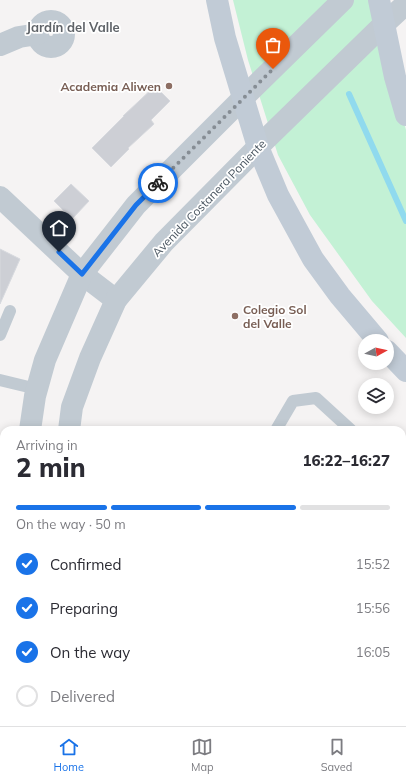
<!DOCTYPE html>
<meta charset="utf-8">
<style>
body{margin:0;font-family:Mulish,sans-serif;background:#f7f7f7;color:#2b2b33;height:100vh;display:flex;flex-direction:column;font-size:15px;white-space:nowrap}
*{box-sizing:border-box;margin:0}
p{font-size:13px;color:#7c7c81}
.icon{flex:none;width:22px;height:22px;fill:none;stroke:currentColor;stroke-width:2;stroke-linecap:round;stroke-linejoin:round}
.map{position:relative;flex:1;overflow:hidden}
.details{position:absolute;left:0px;top:426px;width:406px;height:300px;display:flex;flex-direction:column;background:#fff;border-radius:12px 12px 0 0;box-shadow:0 2px 10px #0003}
.details>*{flex:none}
.needle{width:26px;rotate:82deg}
.tools{position:absolute;left:358px;top:334px;display:grid;gap:8px}
.tools a{display:grid;place-items:center;width:36px;height:36px;border-radius:50%;background:#fff;box-shadow:0 2px 10px #0003;font-size:20px}
.pin{position:absolute;display:grid;place-items:center;width:34px;height:34px;color:#fff;margin:-41px -17px;border-radius:50% 50% 50% 0;rotate:-45deg;box-shadow:0 0 4px #0007}
.pin .icon{rotate:45deg}
.courier{position:absolute;display:grid;place-items:center;width:40px;height:40px;margin:-20px;border:3px solid #1a73e8;border-radius:50%;background:#fff;color:#222;box-shadow:0 1px 5px #0007}
.headline em{font-style:normal;font-weight:800}
.headline div{display:flex;flex-direction:column-reverse}
.headline{display:flex;align-items:center;justify-content:space-between;height:68px;padding:0 16px}
h1{font-size:26px;font-weight:800;line-height:30px}
.bar{display:grid;grid-template-columns:repeat(4,1fr);gap:6px 4px;align-content:center;height:48px;padding:0 16px}
.bar i{height:5px;border-radius:3px;background:#e1e1e2}
.bar .active{background:#1a73e8}
.bar p{grid-column:span 4}
ol{padding:0 16px;list-style:none}
li{display:flex;align-items:center;gap:12px;height:44px}
li p{margin-inline-start:auto}
li .icon{padding:4px;border-radius:50%;background:#1a73e8;color:#fff;stroke-width:4}
li:last-child{color:#7c7c81}
li i{width:22px;height:22px;border:2px solid #e1e1e2;border-radius:50%}
.menu{display:flex;justify-content:space-around;align-items:center;height:56px;border-top:1px solid #e1e1e2;background:#fff;font-size:11px;color:#7c7c81}
.menu a{display:grid;justify-items:center;gap:2px}
.menu .active{color:#1a73e8}
.map>svg:first-child{display:block}
.green{fill:#c3f1d5}
.lines{fill:none;stroke-linecap:round;stroke-linejoin:round}
.stream{stroke:#90daee;stroke-width:6}
.building{fill:#cdcfd5;stroke:#d7d9de}
.service{stroke:#c1cad2;stroke-width:12}
.minor{stroke:#c1cad2;stroke-width:22}
.tertiary{stroke:#c1cad2;stroke-width:22}
.secondary{stroke:#c1cbd6;stroke-width:22}
.done{stroke:#868d94;stroke-width:4;stroke-dasharray:0 7.2}
.route{stroke:#1a73e8;stroke-width:5}
.education-dot{fill:#8d6e63;stroke:#fff;stroke-width:1.5}
.labels{text-anchor:middle;dominant-baseline:central;stroke-width:3.5;stroke-linejoin:round;paint-order:stroke}
.education-label{font-size:12px;font-weight:bold;fill:#785e54;stroke:#fff;text-anchor:end}
.street-label{font-size:12px;fill:#4a5661;stroke:#fff}
.neighbourhood-label{font-size:13px;font-weight:bold;fill:#5f6368;stroke:#fff}
</style>
<div class="map">
<svg width="406" height="726" viewBox="0 0 406 726">
<rect width="100%" height="100%" fill="#f5f3f3"/>
<g class="green">
<path d="M233,0H378L393,81L406,130V338L372,301L310,215L278,155L248,60Z"/>
<path d="M406,640V726H317L321,722H402V644Z"/>
<path d="M121,722H163L166,726H116Z"/>
</g>
<g class="lines">
<path class="stream" d="M349,94L406,221"/>
</g>
<g class="building">
<path d="M155,86L170,101L151,120L154,124L128,148L129,149L111,167L92,148L124,116H123Z"/>
<path d="M71,184L89,201L72,219L54,201Z"/>
<path d="M0,249L20,259L0,304Z"/>
</g>
<g class="lines">
<g class="service">
<path d="M0,335L10,311"/>
<path d="M0,380L37,389"/>
<path d="M276,430L293,401L316,398L351,430"/>
<path d="M402,461L406,459"/>
<path d="M402,477L406,481"/>
<path d="M402,539L406,543"/>
<path d="M402,602H406"/>
</g>
<g class="minor">
<circle cx="51" cy="34" r="13"/>
<path d="M0,45L19,37L38,34"/>
<path d="M0,197L82,274L116,300"/>
<path d="M30,430L35,396L45,360L82,274L136,205L243,98"/>
<path d="M69,430L72,407L90,358L116,300L164,242L258,147"/>
<path d="M0,597L4,584"/>
<path d="M0,701L4,695"/>
</g>
<g class="tertiary">
<path d="M243,98L343,0"/>
<path d="M258,147L384,24L406,4"/>
</g>
<g class="secondary">
<path d="M217,0L225,38L258,147L278,195L313,259L340,296L378,341"/>
<path d="M379,0L395,77L406,115"/>
<path d="M387,351L406,371"/>
</g>
</g>
<g class="lines">
<path class="done" d="M158,183L273,69"/>
<path class="route" d="M59,252L82,274L136,205L158,183"/>
</g>
<g class="education-dot">
<circle cx="169" cy="86" r="4"/>
<circle cx="235" cy="316" r="4"/>
</g>
<g class="labels">
<g class="education-label">
<text x="161" y="86">Academia Aliwen</text>
<text x="243" y="309" text-anchor="start">Colegio Sol<tspan x="243" dy="14">del Valle</tspan></text>
</g>
<g class="street-label">
<text transform="translate(209 198) rotate(-46)">Avenida Costanera Poniente</text>
</g>
<g class="neighbourhood-label">
<text x="73" y="27">Jardín del Valle</text>
</g>
</g>
</svg>
<div class="tools">
<a><svg class="needle" viewBox="-14 -14 28 28"><path d="M0-13l5 13h-10z" fill="#e53935"/><path d="M0 13l5-13h-10z" fill="#7c7c81"/></svg></a>
<a><svg class="icon" aria-label="layers" viewBox="0 0 24 24"><path d="M12 4l9 5-9 5-9-5zM3 14l9 5 9-5"/></svg></a>
</div>
<div class="pin" style="left:273px;top:69px;background:#ea580c"><svg class="icon" aria-label="bag" viewBox="0 0 24 24"><path d="M5 8h14l-1 12H6zM9 8a3 3 0 0 1 6 0"/></svg></div>
<div class="pin" style="left:59px;top:252px;background:#1f2937"><svg class="icon" aria-label="home" viewBox="0 0 24 24"><path d="M3 11l9-7 9 7M6 9v11h12V9"/></svg></div>
<div class="courier" style="left:158px;top:183px"><svg class="icon" aria-label="bike" viewBox="0 0 24 24"><circle cx="6" cy="16" r="4"/><circle cx="18" cy="16" r="4"/><path d="M6 16l4-8h5l3 8M10 8l3 8H6M13 5h3"/></svg></div>
<section class="details">
<div class="headline"><div><h1>2 min</h1><p>Arriving in</p></div><em>16:22–16:27</em></div>
<div class="bar"><i class="active"></i><i class="active"></i><i class="active"></i><i></i><p>On the way · 50 m</p></div>
<ol>
<li><svg class="icon" aria-label="check" viewBox="0 0 24 24"><path d="M5 12l5 5 9-10"/></svg>Confirmed<p>15:52</p></li>
<li><svg class="icon" aria-label="check" viewBox="0 0 24 24"><path d="M5 12l5 5 9-10"/></svg>Preparing<p>15:56</p></li>
<li><svg class="icon" aria-label="check" viewBox="0 0 24 24"><path d="M5 12l5 5 9-10"/></svg>On the way<p>16:05</p></li>
<li><i></i>Delivered</li>
</ol>
</section>
</div>
<nav class="menu">
<a class="active"><svg class="icon" aria-label="home" viewBox="0 0 24 24"><path d="M3 11l9-7 9 7M6 9v11h12V9"/></svg>Home</a>
<a><svg class="icon" aria-label="map" viewBox="0 0 24 24"><path d="M3 6l6-2 6 2 6-2v14l-6 2-6-2-6 2zM9 4v14M15 6v14"/></svg>Map</a>
<a><svg class="icon" aria-label="saved" viewBox="0 0 24 24"><path d="M7 4h10v16l-5-4-5 4z"/></svg>Saved</a>
</nav>
